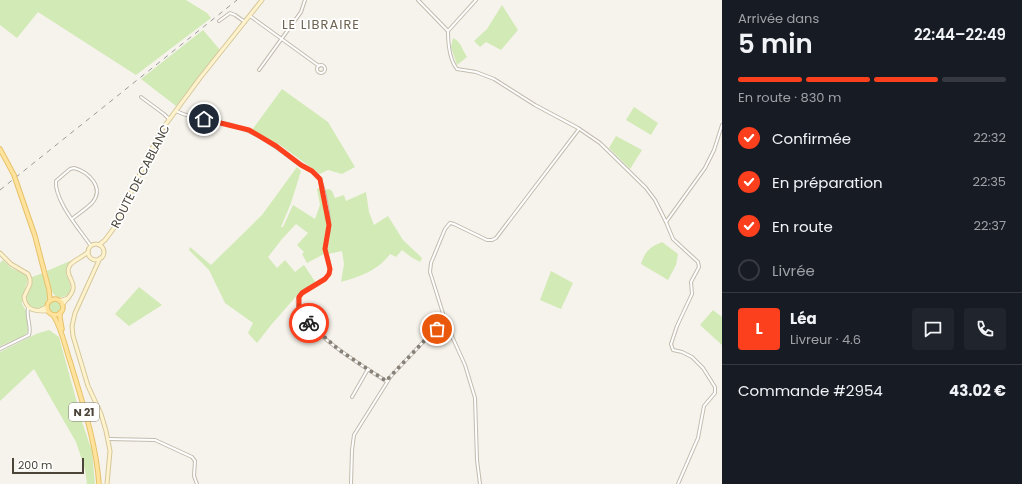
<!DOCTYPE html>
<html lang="fr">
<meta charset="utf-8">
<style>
body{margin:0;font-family:Poppins,sans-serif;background:#20242c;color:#f1f3f6;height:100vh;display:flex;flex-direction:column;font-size:15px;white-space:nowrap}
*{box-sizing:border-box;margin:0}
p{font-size:13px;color:#9ea1a6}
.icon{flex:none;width:22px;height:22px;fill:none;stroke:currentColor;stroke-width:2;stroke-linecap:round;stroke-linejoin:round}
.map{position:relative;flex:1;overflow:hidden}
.panel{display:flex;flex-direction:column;background:#171b24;width:300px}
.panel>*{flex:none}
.scale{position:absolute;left:12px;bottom:10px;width:72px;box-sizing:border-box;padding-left:4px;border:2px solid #4b4439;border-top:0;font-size:11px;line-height:14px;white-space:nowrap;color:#4b4439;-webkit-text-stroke:3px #fff;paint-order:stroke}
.pin{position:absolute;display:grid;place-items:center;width:34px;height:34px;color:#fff;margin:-17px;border:2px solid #fff;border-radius:50%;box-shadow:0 1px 4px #0007}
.courier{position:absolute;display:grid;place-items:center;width:40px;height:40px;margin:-20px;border:3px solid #fc3f1d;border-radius:50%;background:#fff;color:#222;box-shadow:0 1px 5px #0007}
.headline em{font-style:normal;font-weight:600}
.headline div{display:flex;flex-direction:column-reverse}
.headline{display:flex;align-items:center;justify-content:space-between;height:68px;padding:0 16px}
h1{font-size:26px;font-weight:600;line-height:30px}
.bar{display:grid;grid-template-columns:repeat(4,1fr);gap:6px 4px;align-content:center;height:48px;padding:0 16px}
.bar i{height:5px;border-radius:3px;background:#363941}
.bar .on{background:#fc3f1d}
.bar p{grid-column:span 4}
.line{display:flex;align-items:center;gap:10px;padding:0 16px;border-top:1px solid #363941}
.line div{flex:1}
.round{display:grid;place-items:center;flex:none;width:42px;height:42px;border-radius:4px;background:#20242c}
ol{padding:0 16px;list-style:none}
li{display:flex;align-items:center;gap:12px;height:44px}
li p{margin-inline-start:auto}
li .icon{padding:4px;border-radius:50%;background:#fc3f1d;color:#fff;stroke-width:4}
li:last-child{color:#9ea1a6}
li i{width:22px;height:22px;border:2px solid #363941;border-radius:50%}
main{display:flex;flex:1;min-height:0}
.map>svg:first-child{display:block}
.green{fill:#d2eab5}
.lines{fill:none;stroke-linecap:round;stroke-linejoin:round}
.street-casing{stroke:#c2bbae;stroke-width:4}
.secondary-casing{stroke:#d6c79b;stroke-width:5}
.primary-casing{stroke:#e6c16a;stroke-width:5.5}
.street{stroke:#fff;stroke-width:2}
.secondary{stroke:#fff3cd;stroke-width:3}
.primary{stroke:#ffe39c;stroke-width:3.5}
.rail{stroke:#9a9a9a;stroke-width:1;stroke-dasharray:5 5;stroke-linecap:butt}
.primary-bridge-casing{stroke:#e6c16a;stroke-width:5.5;stroke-linecap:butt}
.primary-bridge{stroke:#ffe39c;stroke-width:3.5}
.done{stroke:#878178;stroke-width:4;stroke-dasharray:0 7.2}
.route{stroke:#fc3f1d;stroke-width:5}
.labels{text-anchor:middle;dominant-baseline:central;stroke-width:3.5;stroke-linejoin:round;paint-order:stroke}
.shield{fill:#fff;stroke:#817c74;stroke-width:1}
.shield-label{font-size:11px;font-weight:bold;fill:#4b4439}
.street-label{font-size:12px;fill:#4b4439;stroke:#fff}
.neighbourhood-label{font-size:13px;letter-spacing:1px;fill:#6e6250;stroke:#fff}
</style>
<main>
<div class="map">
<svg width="722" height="484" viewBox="0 0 722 484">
<rect width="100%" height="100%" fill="#f6f3ec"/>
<g class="green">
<path d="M0,0H186L207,13L211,18L136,75L38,12L17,38L0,25Z"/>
<path d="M502,5L518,30L501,50L486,42L480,47L474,41L487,29Z"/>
<path d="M203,30L220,50L176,106L141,79Z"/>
<path d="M453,38C460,40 463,51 467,57L457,65L451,47Z"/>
<path d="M282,89L328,122L355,167L342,174L328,170L320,174L280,145L252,130Z"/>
<path d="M634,107L658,123L651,135L626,120Z"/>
<path d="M616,136L642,150L630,169L609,148Z"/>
<path d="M297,167L301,171L291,203L281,227H283L293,205L315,219L320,205L317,189L324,186L325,190L329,189L332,191L335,198L344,195L346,201L366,192L369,212L374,225L388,216L403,240L422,258L420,262L411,257L402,250L396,257L390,254C379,270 359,277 341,282L344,264L342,251L328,254C327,243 332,232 331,222L327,224L324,243V254L307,263L302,254L304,252L297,245L308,233L296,224L282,239L268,257L277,268L285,260L295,272L304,265L316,283L299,293L271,325L257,343L248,333L253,323L225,303L209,270L189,250L190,247L211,265L262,215Z"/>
<path d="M662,242L678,254L676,265L668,280L641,264C645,251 650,247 662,242Z"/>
<path d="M3,260L11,268L25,274L28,279L22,299V304L26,311L28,330L27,333L23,336L0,346V263Z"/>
<path d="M70,261L66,274L70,284L71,292C68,295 66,296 62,297C50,300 49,279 47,271Z"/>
<path d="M551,271L573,283L561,309L540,300Z"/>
<path d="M43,273L48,297L44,306C34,311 26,307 26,295L31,287L32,277Z"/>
<path d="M139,287L162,305L129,326L115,314Z"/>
<circle cx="55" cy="307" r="6"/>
<path d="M713,310L722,317V345L700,325Z"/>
<path d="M49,330L59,337L83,425L92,451L95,484H87L85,469L76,442L34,369L0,401V352L36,334Z"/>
</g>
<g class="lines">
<defs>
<g id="street">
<path d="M418,0L448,31"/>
<path d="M250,16L319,66"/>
<path d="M219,21L230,13L235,15L245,22"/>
<path d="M448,31C448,43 449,59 457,69L476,72L494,79L535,105L578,128L600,143L646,188L655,200L666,222L673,239L698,262L699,267L691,282L692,294L677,326L671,344L673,350L682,352L692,357L703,368L715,387V393L704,406L698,438L678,484"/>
<path d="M448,31L476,0"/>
<circle cx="321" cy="69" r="4"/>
<path d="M259,70L301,12L305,0"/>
<path d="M141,97L164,114L169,119"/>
<path d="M176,111C192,119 211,120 228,124C259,132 274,146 299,164C305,168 312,170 317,175C324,182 329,215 329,225C330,233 325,240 325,248C326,257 333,267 328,275C322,285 305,286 299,296C286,321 369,370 386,381"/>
<path d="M72,219C78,214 86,209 92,203C105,188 89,172 74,168L70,169L56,181C54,200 80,230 91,246"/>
<path d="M666,222L705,168L714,150L722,125"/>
<path d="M0,349L29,335C32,327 26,318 28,308"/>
<path d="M352,397L368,369"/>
<path d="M108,439L155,440L192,457L195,461L194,476L197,484"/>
<path d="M351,484L352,450L354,435L391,376L425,340L446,323"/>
<path d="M480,484L477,460L475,398L465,365L446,323L430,272L431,263L445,229L450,223L454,224L487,240H492L496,238L579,129"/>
</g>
<g id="secondary">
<circle cx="96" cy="252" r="8"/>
<path d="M99,245L105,240L114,228L160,132L200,78L262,0"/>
<path d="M0,253L11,264L28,274L30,279V284L24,297C26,311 35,311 48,311"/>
<path d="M100,258L75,313L72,326L73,336L88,386L101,414L106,431L110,451L107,484"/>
<path d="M59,301L68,298"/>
<path d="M62,305C66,300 72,295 73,289C75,280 64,275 70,265C74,260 83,257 88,252"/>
<path d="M40,310L47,307"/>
</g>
<g id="primary">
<path d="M0,149L14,175"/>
<path d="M16,181L35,236L49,290L50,300"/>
<circle cx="55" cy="307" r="8"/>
<path d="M60,313V318L62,329"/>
<path d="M53,315C62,328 65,347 70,361C82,401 96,442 99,484"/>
</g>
</defs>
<use href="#street" class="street-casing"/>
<use href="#secondary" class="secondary-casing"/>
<use href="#primary" class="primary-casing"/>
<use href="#street" class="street"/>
<use href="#secondary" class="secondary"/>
<use href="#primary" class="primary"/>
<path class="rail" d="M0,190L237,0"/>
<defs>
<path id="primary-bridge" d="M14,175L16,181"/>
</defs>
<use href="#primary-bridge" class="primary-bridge-casing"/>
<use href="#primary-bridge" class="primary-bridge"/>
</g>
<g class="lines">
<path class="done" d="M309,323L339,350L386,381L425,340L437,329"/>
<path class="route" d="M204,119L249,130L276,146L301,165L312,171L320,179L329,225L325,249L330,269L329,274L325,279L302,293L299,297V308L309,323"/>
</g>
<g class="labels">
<rect class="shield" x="69" y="403" width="30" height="18" rx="3"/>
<g class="shield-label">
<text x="84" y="412">N 21</text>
</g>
<g class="street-label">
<text transform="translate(140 176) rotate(-63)">ROUTE DE CABLANC</text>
</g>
<g class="neighbourhood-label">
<text x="321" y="24">LE LIBRAIRE</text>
</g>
</g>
</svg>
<div class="scale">200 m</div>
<div class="pin" style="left:437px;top:329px;background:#ea580c"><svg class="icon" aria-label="bag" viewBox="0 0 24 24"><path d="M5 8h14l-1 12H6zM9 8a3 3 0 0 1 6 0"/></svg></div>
<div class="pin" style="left:204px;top:119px;background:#1f2937"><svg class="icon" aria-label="home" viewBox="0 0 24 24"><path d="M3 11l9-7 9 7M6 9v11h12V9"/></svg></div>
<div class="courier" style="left:309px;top:323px"><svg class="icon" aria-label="bike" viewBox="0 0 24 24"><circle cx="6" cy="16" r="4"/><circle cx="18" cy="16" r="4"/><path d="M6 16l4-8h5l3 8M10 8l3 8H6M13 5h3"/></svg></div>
</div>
<section class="panel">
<div class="headline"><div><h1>5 min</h1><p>Arrivée dans</p></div><em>22:44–22:49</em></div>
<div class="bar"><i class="on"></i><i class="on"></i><i class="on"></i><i></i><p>En route · 830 m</p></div>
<ol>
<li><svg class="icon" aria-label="check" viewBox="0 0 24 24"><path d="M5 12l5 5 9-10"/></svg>Confirmée<p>22:32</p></li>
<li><svg class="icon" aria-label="check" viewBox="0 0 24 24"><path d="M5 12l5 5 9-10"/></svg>En préparation<p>22:35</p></li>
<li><svg class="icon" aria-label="check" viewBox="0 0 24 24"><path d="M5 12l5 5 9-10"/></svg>En route<p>22:37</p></li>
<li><i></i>Livrée</li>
</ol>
<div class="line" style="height:72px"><b class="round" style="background:#fc3f1d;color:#fff">L</b><div><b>Léa</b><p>Livreur · 4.6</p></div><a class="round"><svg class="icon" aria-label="chat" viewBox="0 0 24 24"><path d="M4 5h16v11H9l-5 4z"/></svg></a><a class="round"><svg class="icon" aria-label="phone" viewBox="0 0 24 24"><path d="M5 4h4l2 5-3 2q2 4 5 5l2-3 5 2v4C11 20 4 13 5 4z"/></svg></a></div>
<div class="line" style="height:52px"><div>Commande #2954</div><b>43.02 €</b></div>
</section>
</main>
